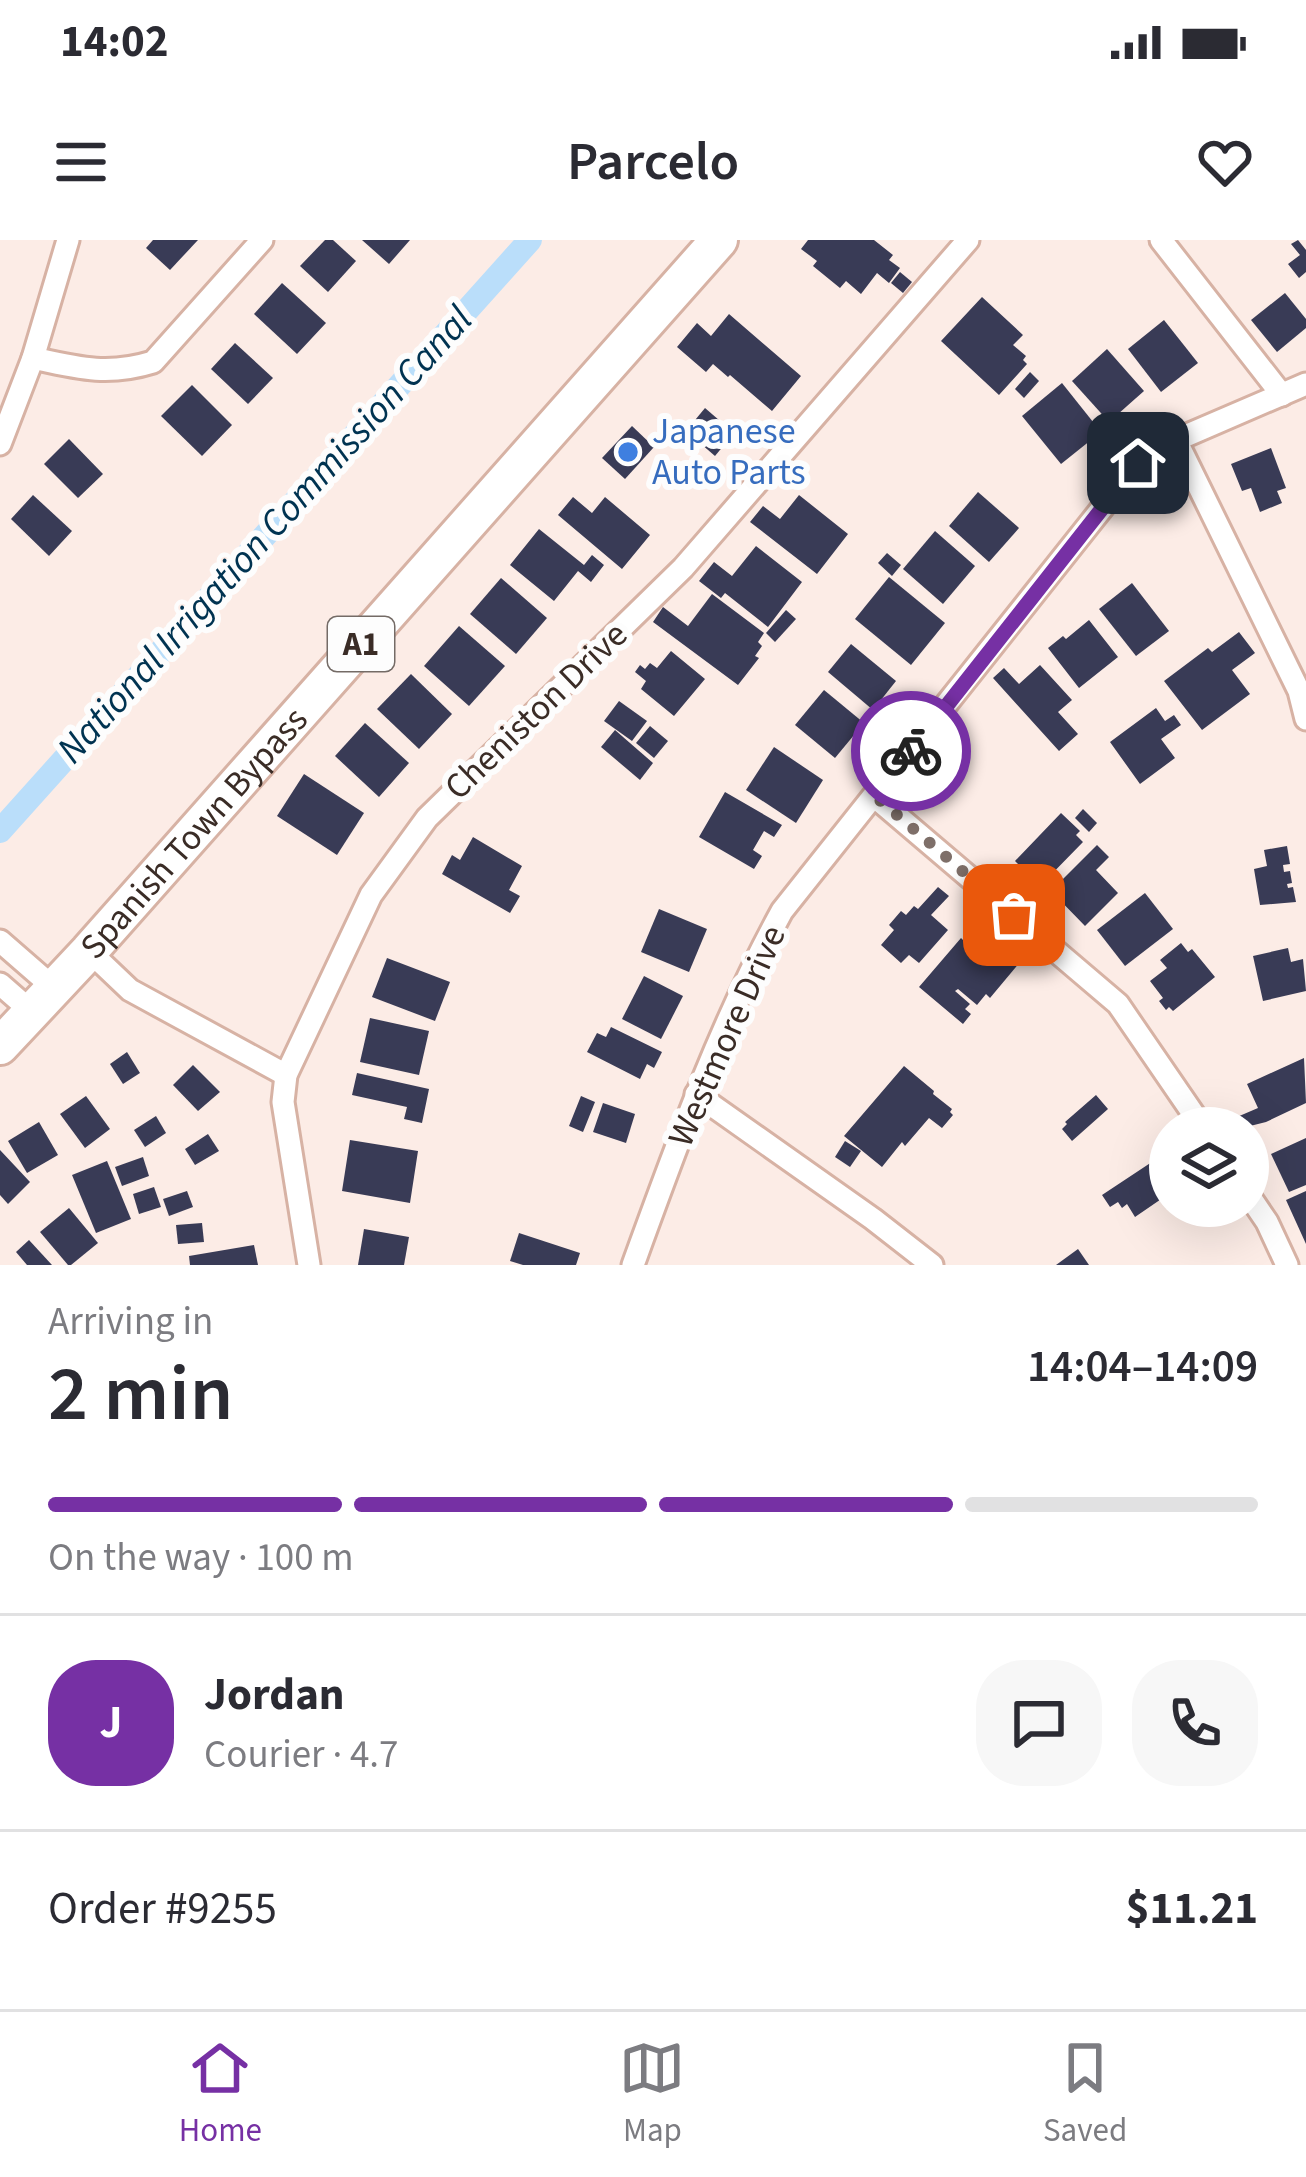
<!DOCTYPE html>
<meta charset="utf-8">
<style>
body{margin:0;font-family:"Source Sans 3",sans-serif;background:#f7f7f7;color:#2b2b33;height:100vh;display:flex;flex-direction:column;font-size:45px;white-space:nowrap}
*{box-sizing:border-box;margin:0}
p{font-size:39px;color:#7c7c81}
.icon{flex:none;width:66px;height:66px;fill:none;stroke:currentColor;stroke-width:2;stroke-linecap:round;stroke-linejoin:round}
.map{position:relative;height:1025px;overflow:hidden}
.panel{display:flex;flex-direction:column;background:#fff;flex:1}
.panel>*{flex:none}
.controls{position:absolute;left:1149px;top:867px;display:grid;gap:24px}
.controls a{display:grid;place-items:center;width:120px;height:120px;border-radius:50%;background:#fff;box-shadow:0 12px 48px #0002;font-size:60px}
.pin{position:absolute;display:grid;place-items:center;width:102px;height:102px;color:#fff;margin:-51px;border-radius:24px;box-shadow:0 6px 18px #0006}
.courier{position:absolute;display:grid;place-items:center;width:120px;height:120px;margin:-60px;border:9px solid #7630a4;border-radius:50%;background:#fff;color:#222;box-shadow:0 3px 15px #0007}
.head em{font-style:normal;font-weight:600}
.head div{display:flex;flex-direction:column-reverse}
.head{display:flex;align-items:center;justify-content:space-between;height:204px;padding:0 48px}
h1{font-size:78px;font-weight:600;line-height:90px}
.bar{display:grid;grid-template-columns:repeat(4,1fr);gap:18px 12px;align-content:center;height:144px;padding:0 48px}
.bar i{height:15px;border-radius:9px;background:#e1e1e2}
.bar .selected{background:#7630a4}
.bar p{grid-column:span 4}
.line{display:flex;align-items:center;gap:30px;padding:0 48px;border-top:3px solid #e1e1e2}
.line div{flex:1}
.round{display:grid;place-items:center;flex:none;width:126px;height:126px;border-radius:48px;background:#f7f7f7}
.status{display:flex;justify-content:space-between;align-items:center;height:84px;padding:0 60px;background:#fff;direction:ltr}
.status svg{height:33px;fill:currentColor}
header{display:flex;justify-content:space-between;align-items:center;height:156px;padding:0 48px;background:#fff;font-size:54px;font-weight:600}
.tab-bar{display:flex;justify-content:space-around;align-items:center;height:168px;border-top:3px solid #e1e1e2;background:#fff;font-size:33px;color:#7c7c81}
.tab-bar a{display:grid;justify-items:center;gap:6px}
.tab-bar .selected{color:#7630a4}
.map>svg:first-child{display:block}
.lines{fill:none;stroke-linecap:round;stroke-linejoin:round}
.canal{stroke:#badefa;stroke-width:24}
.building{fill:#393b56}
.minor-casing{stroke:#d7b2a4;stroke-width:27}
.primary-casing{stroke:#d7b2a4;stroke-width:42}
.minor{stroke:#fff;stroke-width:21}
.primary{stroke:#fff;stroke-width:36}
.done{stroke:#7e6f69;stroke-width:12;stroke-dasharray:0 21.6}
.route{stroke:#7630a4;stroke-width:15}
.shop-dot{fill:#3f7fe0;stroke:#fdfdfd;stroke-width:4.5}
.labels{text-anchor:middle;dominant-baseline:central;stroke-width:12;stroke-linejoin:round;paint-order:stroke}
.shield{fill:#fdfdfd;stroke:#746b66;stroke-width:3}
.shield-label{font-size:33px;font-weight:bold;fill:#3a2c26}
.shop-label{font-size:36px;fill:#366cbe;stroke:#fdfdfd;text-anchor:start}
.street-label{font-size:36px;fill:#3a2c26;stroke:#fdfdfd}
.water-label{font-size:39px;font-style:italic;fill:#003351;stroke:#fdfdfd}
</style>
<div class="status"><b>14:02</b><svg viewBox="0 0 49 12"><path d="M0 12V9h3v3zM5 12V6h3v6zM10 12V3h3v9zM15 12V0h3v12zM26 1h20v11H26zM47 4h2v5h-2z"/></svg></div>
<header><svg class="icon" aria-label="menu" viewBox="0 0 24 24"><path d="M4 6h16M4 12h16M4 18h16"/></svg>Parcelo<svg class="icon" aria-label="heart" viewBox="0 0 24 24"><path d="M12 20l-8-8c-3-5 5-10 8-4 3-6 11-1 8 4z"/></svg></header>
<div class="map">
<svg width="1306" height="1025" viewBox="0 0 1306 1025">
<rect width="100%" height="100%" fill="#fcece6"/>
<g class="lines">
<path class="canal" d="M0,591L530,0"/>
</g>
<g class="building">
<path d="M153,0H198L170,30L146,8Z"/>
<path d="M325,0H333L356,21L328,52L300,26Z"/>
<path d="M362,0H410L389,24Z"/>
<path d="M808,0H874L893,15L889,20L900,28L889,43L877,33L861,54L846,41L840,48L813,26L817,21L801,9Z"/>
<path d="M1298,0L1306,10V32L1299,38L1288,24L1300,15L1291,4Z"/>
<path d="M900,32L912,42L903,53L891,43Z"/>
<path d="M282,43L326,83L297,114L254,74Z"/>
<path d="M1285,53L1306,79V88L1277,112L1251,80Z"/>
<path d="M982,57L1023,95L1013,105L1026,116L1023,120L1027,124L999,155L941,101Z"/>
<path d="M729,74L801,136L772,171L730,135L728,137L713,124L706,132L677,107L697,83L711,96Z"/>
<path d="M1164,80L1198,123L1161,152L1128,109Z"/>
<path d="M235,103L273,138L248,164L211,129Z"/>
<path d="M1107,109L1144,151L1109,182L1072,141Z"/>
<path d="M1030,132L1039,141L1024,158L1015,149Z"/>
<path d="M1062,143L1101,192L1061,224L1022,176Z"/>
<path d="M192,145L232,185L202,216L161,176Z"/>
<path d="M705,168L734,193L715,216L686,191Z"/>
<path d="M632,186L654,207L625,239L602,218Z"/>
<path d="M69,199L103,234L78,258L44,224Z"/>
<path d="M1271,208L1286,248L1277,251L1282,263L1260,272L1251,248L1242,251L1231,224Z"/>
<path d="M978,252L1019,288L989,322L949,286Z"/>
<path d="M33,255L72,291L49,316L11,279Z"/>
<path d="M799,255L848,294L817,334L750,282L763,266L780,279Z"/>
<path d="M573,257L592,273L605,257L650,295L622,329L558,275Z"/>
<path d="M539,289L584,325L592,315L604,325L591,342L578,331L554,361L510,325Z"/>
<path d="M935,291L975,326L943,364L903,329Z"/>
<path d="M756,306L802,342L768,387L725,353L721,358L699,341L714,322L732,336Z"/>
<path d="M887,313L901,325L892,336L878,323Z"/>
<path d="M889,337L945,383L911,425L855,379Z"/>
<path d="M501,338L547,378L516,414L470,374Z"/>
<path d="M1132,343L1169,391L1136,416L1099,369Z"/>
<path d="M712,354L764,393L758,402L762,406L755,416L759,418L738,445L653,382L663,367L688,386Z"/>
<path d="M786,370L796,379L775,402L766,393Z"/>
<path d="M1089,380L1118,417L1079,448L1048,408L1063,396L1066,399Z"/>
<path d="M459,386L505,426L469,466L424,426Z"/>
<path d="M1239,392L1255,413L1232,430L1250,454L1202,490L1164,441L1208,408L1212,412Z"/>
<path d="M851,404L896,441L873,470L828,432Z"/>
<path d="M671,411L705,439L674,476L641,449L646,441L635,432L640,425L645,429L650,423L657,428Z"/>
<path d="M1040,425L1072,460L1058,472L1078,494L1059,511L993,438L1004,428L1019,444Z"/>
<path d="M411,434L452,474L419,509L377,469Z"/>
<path d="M824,450L864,483L835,518L795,485Z"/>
<path d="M619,461L647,481L632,501L604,481Z"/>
<path d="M1156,468L1165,481L1174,475L1181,485L1161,499L1175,518L1140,544L1110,502Z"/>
<path d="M365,483L409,523L379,557L335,516Z"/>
<path d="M650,486L668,501L654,518L636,503Z"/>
<path d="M615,490L653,523L640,540L601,507Z"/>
<path d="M774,507L823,540L796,583L746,550Z"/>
<path d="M304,534L364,573L337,615L277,576Z"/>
<path d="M725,552L782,585L774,597L764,591L753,610L762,616L754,629L699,597Z"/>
<path d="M1083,569L1097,583L1089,592L1075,578Z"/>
<path d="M1061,573L1080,591L1076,595L1083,602L1040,646L1015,621Z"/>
<path d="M473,597L522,626L509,650L520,656L510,673L442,634L452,615L460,620Z"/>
<path d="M1097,605L1109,617L1096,630L1118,653L1085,686L1051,651Z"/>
<path d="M1287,606L1290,624L1283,625L1284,632L1290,631L1292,643L1287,644L1288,648L1293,647L1296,662L1260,665L1254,629L1267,626L1264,610Z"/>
<path d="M938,647L949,656L931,675L948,690L919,723L909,715L901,723L881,705L894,690L889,685L901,671L906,675L914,666L918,669Z"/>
<path d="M1145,653L1173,689L1125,726L1097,690Z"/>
<path d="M659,669L707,689L689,732L641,712Z"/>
<path d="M961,698L988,725L1002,708L1020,722L990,758L986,754L977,765L958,749L955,751L970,764L965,769L971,774L963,784L919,747Z"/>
<path d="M1181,703L1188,712L1192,709L1215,737L1173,771L1169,767L1166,770L1159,761L1163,758L1150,741L1167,728L1160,720Z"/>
<path d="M1288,708L1291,722L1303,719L1306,751L1263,761L1253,716Z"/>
<path d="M387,718L450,742L435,781L372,757Z"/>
<path d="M644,736L683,756L661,799L622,779Z"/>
<path d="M370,778L429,791L419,835L360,822Z"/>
<path d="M611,787L662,812L654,828L647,824L640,839L587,812L597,793L606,797Z"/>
<path d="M127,812L140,833L123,844L110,824Z"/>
<path d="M1304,818L1306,863L1266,882L1242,888L1237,877L1258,868L1247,844Z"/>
<path d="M193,825L220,852L198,871L173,845Z"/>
<path d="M904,826L934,851L933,854L952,869L950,872L953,875L942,888L929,878L905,906L902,902L882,927L844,896Z"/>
<path d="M357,833L429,849L422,883L404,879L407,867L352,855Z"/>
<path d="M1096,855L1108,869L1072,901L1062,889L1067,884L1065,882Z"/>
<path d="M86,856L110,889L85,908L60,874Z"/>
<path d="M581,856L595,862L583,892L569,886Z"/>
<path d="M603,863L635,874L626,903L593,892Z"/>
<path d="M156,876L166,893L145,907L134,890Z"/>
<path d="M39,882L58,915L27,933L8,901Z"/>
<path d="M208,894L219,911L195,925L185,909Z"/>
<path d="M1306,898V945L1289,952L1271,914Z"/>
<path d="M350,900L418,911L410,963L342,951Z"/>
<path d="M845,901L861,911L850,927L835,917Z"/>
<path d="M0,910L30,942L8,964L0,955Z"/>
<path d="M1170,910V953L1135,977L1127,964L1122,968L1118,962L1110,967L1102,955Z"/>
<path d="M143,917L149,936L122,946L115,927Z"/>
<path d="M107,921L131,979L96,993L72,935Z"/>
<path d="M154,947L161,967L139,974L133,954Z"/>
<path d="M187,951L193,967L169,976L163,959Z"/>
<path d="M1306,951V1004L1286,960Z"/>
<path d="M69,968L98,1003L71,1025H68L40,992Z"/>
<path d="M202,983L204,1002L178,1004L176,985Z"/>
<path d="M364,989L409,997L404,1025H358Z"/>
<path d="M519,993L580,1013L576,1025H523L510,1021Z"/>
<path d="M29,1000L52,1025H27L16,1012Z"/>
<path d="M254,1005L258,1025H190L189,1016Z"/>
<path d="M1078,1009L1089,1025H1056Z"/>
</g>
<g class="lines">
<defs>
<g id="minor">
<path d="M1161,0L1282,155"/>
<path d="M33,118C78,128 108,136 153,122L262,0"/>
<path d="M1176,200L1299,451L1306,479"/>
<path d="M0,204L33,118L68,0"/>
<path d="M875,557L1118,764L1203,888"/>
<path d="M0,701L54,748"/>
<path d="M89,711L130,750L286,835"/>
<path d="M0,744L32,772"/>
<path d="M696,854L873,979L932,1025"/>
<path d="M1248,954L1267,982L1287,1025"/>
<path d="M309,1025L283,862L286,835L371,655L427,578L683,328L968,0"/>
<path d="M633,1025C677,904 720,784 782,671L1138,223L1176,200L1306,144"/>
</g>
<g id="primary">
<path id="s1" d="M0,806L89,711L719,0"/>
</g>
</defs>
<use href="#minor" class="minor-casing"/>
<use href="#primary" class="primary-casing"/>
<use href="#minor" class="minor"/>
<use href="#primary" class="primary"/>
</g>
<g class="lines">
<path class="done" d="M911,511L875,556L1014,675"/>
<path class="route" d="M911,511L1138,223"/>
</g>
<circle class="shop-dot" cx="628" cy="212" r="12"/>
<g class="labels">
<rect class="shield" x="328" y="377" width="66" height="54" rx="9"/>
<g class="shield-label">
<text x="361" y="404">A1</text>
</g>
<g class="shop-label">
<text x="652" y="191">Japanese<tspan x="652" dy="41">Auto Parts</tspan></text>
</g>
<g class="street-label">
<text transform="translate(536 471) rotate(-44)">Cheniston Drive</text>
<text stroke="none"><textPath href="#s1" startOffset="288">Spanish Town Bypass</textPath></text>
<text transform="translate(727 796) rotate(-66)">Westmore Drive</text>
</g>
<g class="water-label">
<text transform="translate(265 295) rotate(-48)">National Irrigation Commission Canal</text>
</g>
</g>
</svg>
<div class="controls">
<a><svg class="icon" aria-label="layers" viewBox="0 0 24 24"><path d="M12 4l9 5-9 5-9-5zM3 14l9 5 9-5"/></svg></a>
</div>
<div class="pin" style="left:1014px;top:675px;background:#ea580c"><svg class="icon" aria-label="bag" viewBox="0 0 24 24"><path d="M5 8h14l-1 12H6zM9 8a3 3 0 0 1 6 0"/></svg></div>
<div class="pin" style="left:1138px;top:223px;background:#1f2937"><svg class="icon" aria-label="home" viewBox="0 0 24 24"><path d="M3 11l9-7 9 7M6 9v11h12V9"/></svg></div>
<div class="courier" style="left:911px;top:511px"><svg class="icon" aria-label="bike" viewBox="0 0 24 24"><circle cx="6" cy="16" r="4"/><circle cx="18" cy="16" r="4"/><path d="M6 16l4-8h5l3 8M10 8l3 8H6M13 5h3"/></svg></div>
</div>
<section class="panel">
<div class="head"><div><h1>2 min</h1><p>Arriving in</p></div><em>14:04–14:09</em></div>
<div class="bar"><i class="selected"></i><i class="selected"></i><i class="selected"></i><i></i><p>On the way · 100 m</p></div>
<div class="line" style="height:216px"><b class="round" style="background:#7630a4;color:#fff">J</b><div><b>Jordan</b><p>Courier · 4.7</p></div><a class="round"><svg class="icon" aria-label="chat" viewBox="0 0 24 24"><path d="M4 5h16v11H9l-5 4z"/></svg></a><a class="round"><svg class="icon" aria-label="phone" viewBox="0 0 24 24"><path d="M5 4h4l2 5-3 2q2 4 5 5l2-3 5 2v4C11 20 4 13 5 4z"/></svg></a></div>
<div class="line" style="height:156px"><div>Order #9255</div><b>$11.21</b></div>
</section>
<nav class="tab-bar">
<a class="selected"><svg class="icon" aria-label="home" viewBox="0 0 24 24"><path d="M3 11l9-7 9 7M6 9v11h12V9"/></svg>Home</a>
<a><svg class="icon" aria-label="map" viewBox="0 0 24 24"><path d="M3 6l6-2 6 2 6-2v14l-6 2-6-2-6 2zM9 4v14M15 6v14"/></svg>Map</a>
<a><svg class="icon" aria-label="saved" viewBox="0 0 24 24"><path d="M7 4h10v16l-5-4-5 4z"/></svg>Saved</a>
</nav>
